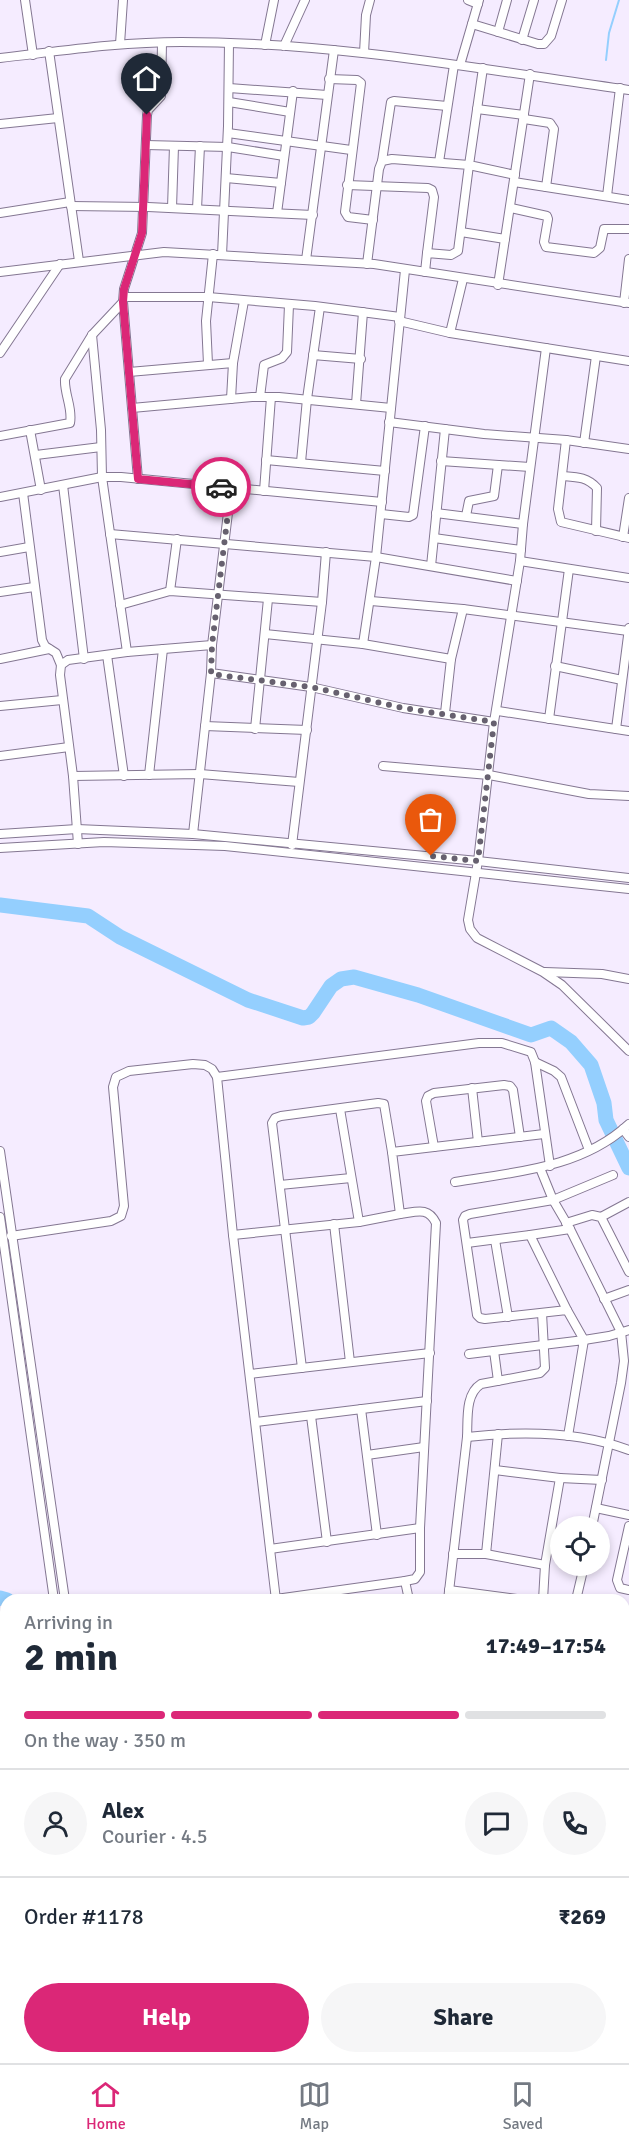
<!DOCTYPE html>
<meta charset="utf-8">
<style>
body{margin:0;font-family:Signika,sans-serif;background:#f6f6f7;color:#1f2937;height:100vh;display:flex;flex-direction:column;font-size:22px;white-space:nowrap}
*{box-sizing:border-box;margin:0}
p{font-size:20px;color:#747a83}
.icon{flex:none;width:33px;height:33px;fill:none;stroke:currentColor;stroke-width:2;stroke-linecap:round;stroke-linejoin:round}
.map{position:relative;flex:1;overflow:hidden}
.panel{position:absolute;left:0px;top:1594px;width:630px;height:470px;display:flex;flex-direction:column;background:#fff;border-radius:18px 18px 0 0;box-shadow:0 3px 9px #0003}
.panel>*{flex:none}
.tools{position:absolute;left:550px;top:1516px;display:grid;gap:12px}
.tools a{display:grid;place-items:center;width:60px;height:60px;border-radius:50%;background:#fff;box-shadow:0 3px 9px #0003;font-size:30px}
.pin{position:absolute;display:grid;place-items:center;width:51px;height:51px;color:#fff;margin:-62px -26px;border-radius:50% 50% 50% 0;rotate:-45deg;box-shadow:0 0 6px #0007}
.pin .icon{rotate:45deg}
.courier{position:absolute;display:grid;place-items:center;width:60px;height:60px;margin:-30px;border:4px solid #db2777;border-radius:50%;background:#fff;color:#222;box-shadow:0 2px 8px #0007}
.overview em{font-style:normal;font-weight:800}
.overview div{display:flex;flex-direction:column-reverse}
.overview{display:flex;align-items:center;justify-content:space-between;height:102px;padding:0 24px}
h1{font-size:39px;font-weight:800;line-height:45px}
.bar{display:grid;grid-template-columns:repeat(4,1fr);gap:9px 6px;align-content:center;height:72px;padding:0 24px}
.bar i{height:8px;border-radius:4px;background:#e0e1e3}
.bar .selected{background:#db2777}
.bar p{grid-column:span 4}
.line{display:flex;align-items:center;gap:15px;padding:0 24px;border-top:2px solid #e0e1e3}
.line div{flex:1}
.round{display:grid;place-items:center;flex:none;width:63px;height:63px;border-radius:32px;background:#f6f6f7}
.cta{display:flex;gap:12px;margin-top:auto;padding:12px 24px}
.cta a{flex:1;height:69px;border-radius:36px;background:#db2777;color:#fff;font-size:24px;font-weight:800;line-height:69px;text-align:center}
.cta a+a{background:#f6f6f7;color:#1f2937}
.tabs{display:flex;justify-content:space-around;align-items:center;height:84px;border-top:2px solid #e0e1e3;background:#fff;font-size:16px;color:#747a83}
.tabs a{display:grid;justify-items:center;gap:3px}
.tabs .selected{color:#db2777}
.map>svg:first-child{display:block}
.lines{fill:none;stroke-linecap:round;stroke-linejoin:round}
.stream{stroke:#94cffe;stroke-width:2}
.river{stroke:#94cffe;stroke-width:15}
.street-casing{stroke:#847792;stroke-width:10}
.secondary-casing{stroke:#847792;stroke-width:14}
.street{stroke:#fff;stroke-width:8}
.secondary{stroke:#efddcf;stroke-width:10}
.done{stroke:#67616f;stroke-width:6;stroke-dasharray:0 10.8}
.route{stroke:#db2777;stroke-width:8}
</style>
<div class="map">
<svg width="629" height="2063" viewBox="0 0 629 2063">
<rect width="100%" height="100%" fill="#f5ecff"/>
<g class="lines">
<path class="stream" d="M606,60L609,33L619,0"/>
<g class="river">
<path d="M0,905L88,916L120,937L248,1000L303,1018L309,1017L313,1013L331,986L341,979L354,977L418,995L531,1035L551,1028L571,1042L591,1065L604,1103L606,1120L629,1168"/>
<path d="M0,1598L7,1600"/>
</g>
<defs>
<g id="street">
<path d="M25,0L33,55"/>
<path d="M468,0L478,4"/>
<path d="M472,24L538,44H544L551,36L562,0"/>
<path d="M498,32L507,0"/>
<path d="M522,40L534,0"/>
<path d="M120,44L123,0"/>
<path d="M265,45L274,0"/>
<path d="M284,46L305,0"/>
<path d="M49,51L79,261"/>
<path d="M364,53L366,15L370,0"/>
<path d="M0,58C61,51 119,42 181,42C332,42 480,69 629,90"/>
<path d="M460,65L479,0"/>
<path d="M483,68L469,165L515,175"/>
<path d="M329,79L357,80L361,83L345,212L348,217L373,220"/>
<path d="M229,88L327,95"/>
<path d="M229,102L290,112"/>
<path d="M477,109L524,115"/>
<path d="M524,119L550,123L554,129L546,187"/>
<path d="M0,124L58,118"/>
<path d="M228,133L351,150"/>
<path d="M146,145L228,147L284,156"/>
<path d="M382,161L391,102L394,101L447,106"/>
<path d="M439,162L454,65"/>
<path d="M226,178L281,183"/>
<path d="M514,182L629,200"/>
<path d="M347,185L428,188L432,190L434,197L427,253"/>
<path d="M607,196L620,88"/>
<path d="M71,206L148,207L313,215"/>
<path d="M172,208L174,146"/>
<path d="M511,208L547,216L548,219L544,242L546,247L594,253L600,248L604,229H629"/>
<path d="M197,209L200,146"/>
<path d="M0,213L70,202"/>
<path d="M277,213L293,91"/>
<path d="M461,232L505,239L530,74"/>
<path d="M222,255L228,126L229,43"/>
<path d="M306,260L334,50"/>
<path d="M367,264L379,169L382,161L392,159L469,165L458,251L451,255L427,253L425,272"/>
<path d="M0,272L164,252L374,264L629,303"/>
<path d="M498,285L505,239"/>
<path d="M124,297H208L315,306L400,317"/>
<path d="M624,303L629,259"/>
<path d="M399,321L450,333L629,361"/>
<path d="M450,333L463,279"/>
<path d="M92,335L101,430L102,477L127,652"/>
<path d="M546,348L523,524L520,561L494,722L478,861L468,920L470,929L477,938L543,972L562,985L629,1051"/>
<path d="M0,353L60,264"/>
<path d="M313,355L361,359"/>
<path d="M208,364L206,321L213,254"/>
<path d="M129,372L233,363"/>
<path d="M260,397L264,365L282,358L287,352L289,305"/>
<path d="M231,399L233,363L244,301"/>
<path d="M356,404L363,312"/>
<path d="M132,408L252,397H279L391,408"/>
<path d="M389,422L484,434L566,440L629,449"/>
<path d="M30,430L41,490"/>
<path d="M0,436L70,423C73,408 64,394 65,379L92,335L123,302"/>
<path d="M566,440L558,509L561,522L629,538"/>
<path d="M584,443L596,356"/>
<path d="M36,455L101,447"/>
<path d="M266,460L385,471"/>
<path d="M441,461L530,467"/>
<path d="M301,462L307,399L320,307"/>
<path d="M563,476C577,477 587,477 597,488L596,531"/>
<path d="M138,479L123,302L124,289L142,233L147,115L148,110L161,96L162,43"/>
<path d="M63,485L84,659"/>
<path d="M264,491L271,397"/>
<path d="M23,493L42,640L45,646L56,653L61,665"/>
<path d="M0,497L102,477H121L382,502"/>
<path d="M436,513L523,524"/>
<path d="M381,514L409,517L413,515L425,426"/>
<path d="M466,516L469,501L494,496L498,465"/>
<path d="M110,534L376,557L517,581"/>
<path d="M623,537L629,498"/>
<path d="M434,538L521,550"/>
<path d="M0,552L29,547"/>
<path d="M520,561L629,578"/>
<path d="M431,566L445,429"/>
<path d="M170,591L177,539"/>
<path d="M0,592L34,587"/>
<path d="M371,601L463,609L628,631"/>
<path d="M120,605L170,591L322,602"/>
<path d="M265,634L363,644L451,659"/>
<path d="M363,644L376,557L405,270"/>
<path d="M212,645L231,488"/>
<path d="M107,655L124,776"/>
<path d="M0,659L49,649"/>
<path d="M555,666L622,680"/>
<path d="M0,706L62,700"/>
<path d="M498,711L629,731"/>
<path d="M445,713L451,659L463,609"/>
<path d="M549,719L569,569"/>
<path d="M205,726L307,730"/>
<path d="M255,729L268,599"/>
<path d="M616,729L629,628"/>
<path d="M0,756L69,747"/>
<path d="M383,766L489,775L589,794L629,796"/>
<path d="M149,775L163,649"/>
<path d="M73,776L200,774L299,782"/>
<path d="M0,834L77,829L193,834L478,861L629,878"/>
<path d="M193,834L211,673"/>
<path d="M78,844L73,776L60,675L61,665L68,660L127,652L212,645L211,673L311,687L403,708L494,722"/>
<path d="M292,845L322,602L326,552"/>
<path d="M0,848L104,842L225,846L629,889"/>
<path d="M545,972L602,974L629,979"/>
<path d="M535,1062L554,1071L561,1077L589,1150"/>
<path d="M472,1088L478,1142"/>
<path d="M340,1109L359,1222"/>
<path d="M623,1129L629,1137"/>
<path d="M434,1147L426,1101L428,1096L434,1093L504,1085L510,1086L513,1090L520,1137"/>
<path d="M0,1151L65,1600"/>
<path d="M540,1168L553,1200L570,1229L621,1332L624,1361L621,1383L592,1527"/>
<path d="M613,1175L553,1200L470,1214L465,1216L463,1220L477,1315L480,1318L485,1319L567,1310L584,1340L609,1336L629,1330"/>
<path d="M455,1182C515,1172 582,1168 629,1124"/>
<path d="M280,1185L351,1178"/>
<path d="M0,1217L54,1600"/>
<path d="M601,1217L629,1202"/>
<path d="M566,1223L592,1215L601,1217L629,1272"/>
<path d="M334,1224L350,1362"/>
<path d="M233,1235L359,1222L400,1214"/>
<path d="M11,1236L111,1221L121,1216L124,1206L113,1087L116,1077L129,1071L193,1064L205,1065L212,1069L217,1077"/>
<path d="M495,1240L508,1317"/>
<path d="M467,1243L530,1235"/>
<path d="M604,1299L629,1290"/>
<path d="M567,1310L530,1235L570,1229"/>
<path d="M542,1313L545,1368L540,1373L481,1384C465,1394 468,1419 467,1437C519,1431 579,1431 629,1450"/>
<path d="M494,1351L498,1381"/>
<path d="M469,1354L584,1340L568,1436"/>
<path d="M302,1368L272,1123L275,1118L281,1116L378,1103L384,1104L392,1152"/>
<path d="M250,1374L430,1353"/>
<path d="M361,1409L377,1535"/>
<path d="M311,1416L327,1542"/>
<path d="M256,1422L427,1401"/>
<path d="M367,1455L424,1447"/>
<path d="M495,1470L560,1478L545,1565L543,1600"/>
<path d="M560,1478L602,1480"/>
<path d="M596,1508L629,1515"/>
<path d="M629,1526L617,1580L620,1588L629,1590"/>
<path d="M270,1549L420,1528"/>
<path d="M453,1554H486L545,1565"/>
<path d="M486,1554L498,1434"/>
<path d="M405,1581L409,1600"/>
<path d="M449,1590L524,1600"/>
<path d="M276,1599L405,1581L415,1579L420,1572V1528L436,1223C428,1206 416,1212 400,1214L392,1152L544,1134"/>
<path d="M276,1600L233,1235L217,1077L479,1043H502L531,1052L535,1062L550,1166"/>
<path d="M448,1600L467,1437"/>
<path d="M576,1600L584,1566"/>
<path d="M0,1662L6,1661"/>
<path d="M0,1681L6,1679"/>
<path d="M0,1712L6,1711"/>
<path d="M0,1738L6,1737"/>
<path d="M0,1874L6,1873"/>
<path d="M0,1914L6,1913"/>
<path d="M35,2058L36,2063"/>
<path d="M359,2058L430,2063"/>
<path d="M0,2061L24,2058"/>
<path d="M80,2063L121,2058"/>
<path d="M194,2063V2058"/>
<path d="M458,2063L459,2058"/>
<path d="M500,2063V2058"/>
</g>
<g id="secondary">
<path d="M624,1716L629,1717"/>
<path d="M0,1789L6,1788"/>
</g>
</defs>
<use href="#street" class="street-casing"/>
<use href="#secondary" class="secondary-casing"/>
<use href="#street" class="street"/>
<use href="#secondary" class="secondary"/>
</g>
<g class="lines">
<path class="done" d="M221,487L231,488L212,645L211,674L311,687L403,708L494,722L478,861L431,856"/>
<path class="route" d="M147,115L142,233L124,289L123,302L138,479L221,487"/>
</g>
</svg>
<div class="tools">
<a><svg class="icon" aria-label="locate" viewBox="0 0 24 24"><circle cx="12" cy="12" r="6"/><path d="M12 2v4M12 18v4M2 12h4M18 12h4"/></svg></a>
</div>
<div class="pin" style="left:431px;top:856px;background:#ea580c"><svg class="icon" aria-label="bag" viewBox="0 0 24 24"><path d="M5 8h14l-1 12H6zM9 8a3 3 0 0 1 6 0"/></svg></div>
<div class="pin" style="left:147px;top:115px;background:#1f2937"><svg class="icon" aria-label="home" viewBox="0 0 24 24"><path d="M3 11l9-7 9 7M6 9v11h12V9"/></svg></div>
<div class="courier" style="left:221px;top:487px"><svg class="icon" aria-label="car" viewBox="0 0 24 24"><path d="M5 17H2v-5l4-1 3-4h7l3 4 3 1v5h-3M9 17h6M6 11h13"/><circle cx="7" cy="17" r="2"/><circle cx="17" cy="17" r="2"/></svg></div>
<section class="panel">
<div class="overview"><div><h1>2 min</h1><p>Arriving in</p></div><em>17:49–17:54</em></div>
<div class="bar"><i class="selected"></i><i class="selected"></i><i class="selected"></i><i></i><p>On the way · 350 m</p></div>
<div class="line" style="height:108px"><a class="round"><svg class="icon" aria-label="person" viewBox="0 0 24 24"><circle cx="12" cy="8" r="4"/><path d="M4 21q1-7 8-7t8 7"/></svg></a><div><b>Alex</b><p>Courier · 4.5</p></div><a class="round"><svg class="icon" aria-label="chat" viewBox="0 0 24 24"><path d="M4 5h16v11H9l-5 4z"/></svg></a><a class="round"><svg class="icon" aria-label="phone" viewBox="0 0 24 24"><path d="M5 4h4l2 5-3 2q2 4 5 5l2-3 5 2v4C11 20 4 13 5 4z"/></svg></a></div>
<div class="line" style="height:78px"><div>Order #1178</div><b>₹269</b></div>
<div class="cta"><a>Help</a><a>Share</a></div>
</section>
</div>
<nav class="tabs">
<a class="selected"><svg class="icon" aria-label="home" viewBox="0 0 24 24"><path d="M3 11l9-7 9 7M6 9v11h12V9"/></svg>Home</a>
<a><svg class="icon" aria-label="map" viewBox="0 0 24 24"><path d="M3 6l6-2 6 2 6-2v14l-6 2-6-2-6 2zM9 4v14M15 6v14"/></svg>Map</a>
<a><svg class="icon" aria-label="saved" viewBox="0 0 24 24"><path d="M7 4h10v16l-5-4-5 4z"/></svg>Saved</a>
</nav>
